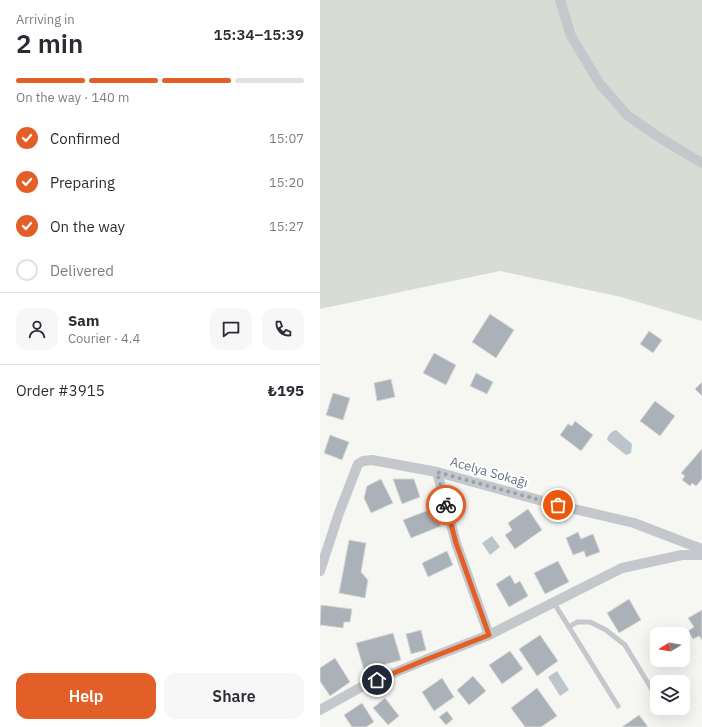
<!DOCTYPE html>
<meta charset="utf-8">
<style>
body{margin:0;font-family:"IBM Plex Sans",sans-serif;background:#f7f7f7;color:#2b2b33;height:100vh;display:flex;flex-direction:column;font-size:15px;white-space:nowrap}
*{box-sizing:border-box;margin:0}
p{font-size:13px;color:#7c7c81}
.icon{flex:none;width:22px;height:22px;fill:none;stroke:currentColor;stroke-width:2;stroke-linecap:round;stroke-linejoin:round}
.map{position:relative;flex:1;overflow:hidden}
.details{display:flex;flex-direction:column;background:#fff;width:320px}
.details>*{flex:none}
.needle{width:26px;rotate:259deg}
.buttons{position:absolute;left:330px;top:627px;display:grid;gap:8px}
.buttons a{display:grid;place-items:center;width:40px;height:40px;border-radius:8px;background:#fff;box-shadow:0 4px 16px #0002;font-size:20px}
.pin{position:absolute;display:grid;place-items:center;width:34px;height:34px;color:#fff;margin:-17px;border:2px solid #fff;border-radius:50%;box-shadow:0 1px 4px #0007}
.courier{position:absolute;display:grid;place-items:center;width:40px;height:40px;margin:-20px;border:3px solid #e26028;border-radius:50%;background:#fff;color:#222;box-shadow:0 1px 5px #0007}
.overview em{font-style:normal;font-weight:600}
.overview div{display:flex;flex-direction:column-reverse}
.overview{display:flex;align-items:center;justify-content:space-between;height:68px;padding:0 16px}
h1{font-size:26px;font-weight:600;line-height:30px}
.bar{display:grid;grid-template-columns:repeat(4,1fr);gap:6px 4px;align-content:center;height:48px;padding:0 16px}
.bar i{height:5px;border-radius:3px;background:#e1e1e2}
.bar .selected{background:#e26028}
.bar p{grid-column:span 4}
.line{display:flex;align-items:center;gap:10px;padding:0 16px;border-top:1px solid #e1e1e2}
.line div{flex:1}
.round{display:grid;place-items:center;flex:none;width:42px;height:42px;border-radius:12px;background:#f7f7f7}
ol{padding:0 16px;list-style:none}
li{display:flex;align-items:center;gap:12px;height:44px}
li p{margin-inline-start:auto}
li .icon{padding:4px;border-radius:50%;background:#e26028;color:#fff;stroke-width:4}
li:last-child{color:#7c7c81}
li i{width:22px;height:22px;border:2px solid #e1e1e2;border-radius:50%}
.primary-button{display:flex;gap:8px;margin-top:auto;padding:8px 16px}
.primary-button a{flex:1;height:46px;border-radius:12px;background:#e26028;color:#fff;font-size:16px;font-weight:600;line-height:46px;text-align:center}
.primary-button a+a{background:#f7f7f7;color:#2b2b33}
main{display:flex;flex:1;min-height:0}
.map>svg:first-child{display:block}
.green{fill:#d7ddd4}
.water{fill:#bcc5ca}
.building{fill:#aab1b8;stroke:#d8d8d6}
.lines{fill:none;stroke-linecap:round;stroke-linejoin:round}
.lane{stroke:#c4c7cb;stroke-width:5}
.street{stroke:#c4c7cb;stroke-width:10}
.done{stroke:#98a2ab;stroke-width:4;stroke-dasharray:0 7.2}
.route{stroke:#e26028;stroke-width:5}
.labels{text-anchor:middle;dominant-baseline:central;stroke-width:4;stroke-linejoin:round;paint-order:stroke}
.street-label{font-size:13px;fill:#667484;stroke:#fff}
</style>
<main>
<section class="details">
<div class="overview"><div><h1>2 min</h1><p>Arriving in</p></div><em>15:34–15:39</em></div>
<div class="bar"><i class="selected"></i><i class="selected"></i><i class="selected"></i><i></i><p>On the way · 140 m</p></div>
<ol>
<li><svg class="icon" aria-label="check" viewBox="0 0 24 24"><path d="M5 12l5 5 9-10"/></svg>Confirmed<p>15:07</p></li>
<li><svg class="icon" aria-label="check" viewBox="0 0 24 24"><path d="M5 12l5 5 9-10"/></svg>Preparing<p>15:20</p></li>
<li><svg class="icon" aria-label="check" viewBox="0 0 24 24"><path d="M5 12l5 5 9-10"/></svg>On the way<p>15:27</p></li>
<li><i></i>Delivered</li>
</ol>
<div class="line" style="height:72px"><a class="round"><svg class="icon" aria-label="person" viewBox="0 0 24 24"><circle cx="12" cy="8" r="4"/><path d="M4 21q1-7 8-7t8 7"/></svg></a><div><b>Sam</b><p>Courier · 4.4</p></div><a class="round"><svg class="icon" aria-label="chat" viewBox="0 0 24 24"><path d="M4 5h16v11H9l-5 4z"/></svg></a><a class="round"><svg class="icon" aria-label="phone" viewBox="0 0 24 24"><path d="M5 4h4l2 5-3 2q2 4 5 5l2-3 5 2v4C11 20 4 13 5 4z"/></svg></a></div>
<div class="line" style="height:52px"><div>Order #3915</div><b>₺195</b></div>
<div class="primary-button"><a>Help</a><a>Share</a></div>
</section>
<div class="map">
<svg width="382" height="727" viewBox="0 0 382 727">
<rect width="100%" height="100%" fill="#f6f7f3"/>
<path class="green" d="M0,0H382V321L301,297L180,271L0,309Z"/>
<g class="water">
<path d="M296,430L312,444L311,453L306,455L287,440C288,435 290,432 296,430Z"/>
<path d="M172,536L180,547L170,555L162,543Z"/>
<path d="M237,671L249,690L240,696L228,677Z"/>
</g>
<g class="building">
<path d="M170,314L194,330L176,358L152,342Z"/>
<path d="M329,331L342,340L333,353L320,344Z"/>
<path d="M114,353L136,365L126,385L103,373Z"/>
<path d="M156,373L173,382L167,394L150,386Z"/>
<path d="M71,379L75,397L57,401L54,383Z"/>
<path d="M382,382V396L375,389Z"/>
<path d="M13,393L30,398L23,420L6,415Z"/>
<path d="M335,401L355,416L340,436L320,421Z"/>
<path d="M255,421L273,435L261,451L240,435L248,424L252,426Z"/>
<path d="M10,435L29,442L22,460L4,453Z"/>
<path d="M382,449V479L376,486L372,483L370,486L362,480L365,476L361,473Z"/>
<path d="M61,479L73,503L51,513L44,498L47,486Z"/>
<path d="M73,479H94L100,497L82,504Z"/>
<path d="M114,508L121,526L91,538L83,520Z"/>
<path d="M208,509L222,530L195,549L185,535L192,530L188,523Z"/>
<path d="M258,532L261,539L273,534L280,552L266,557L264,551L253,555L246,538Z"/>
<path d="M29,540L46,543L41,572L48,580L45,598L19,593Z"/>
<path d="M127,551L133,565L108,577L102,563Z"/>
<path d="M238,561L249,582L225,594L214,573Z"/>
<path d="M190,575L195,584L200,581L208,596L189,607L176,584Z"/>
<path d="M309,599L321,620L299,633L287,613Z"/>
<path d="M1,605L32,609L30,622H24L23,628L0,625Z"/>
<path d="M382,610V640L379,636L373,639L368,631L374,627L368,618Z"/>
<path d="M101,630L106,650L91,654L86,634Z"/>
<path d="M73,633L81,660L44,670L36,643Z"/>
<path d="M220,635L238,661L217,676L199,649Z"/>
<path d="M190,651L203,669L182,684L169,665Z"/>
<path d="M15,658L30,682L10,696L0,681V668Z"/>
<path d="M153,676L166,691L149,705L137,690Z"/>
<path d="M122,678L134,697L114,711L102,692Z"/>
<path d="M217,688L237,716L221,727H205L191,708Z"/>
<path d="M65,698L79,716L68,725L53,708Z"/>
<path d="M42,703L54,722L46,727H32L24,715Z"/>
<path d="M127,711L133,719L126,725L119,717Z"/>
<path d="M319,715L328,727H302Z"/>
</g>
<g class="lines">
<g class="lane">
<path d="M234,603L298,706"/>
<path d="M249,627L257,622H270L286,630L305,645L337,698"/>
</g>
<g class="street">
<path d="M240,0L251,36L280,84L307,115L340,138L382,163"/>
<path d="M117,472L136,543L169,635"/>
<path d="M0,571L19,513L38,464L43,461L52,460L117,472L237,505L314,523L382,549"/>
<path d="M0,710L45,685L105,660L169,635L302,568L362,555H382"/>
</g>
</g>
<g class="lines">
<path class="done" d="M126,505L117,472L238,505"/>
<path class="route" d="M57,680L105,660L169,635L136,543L126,505"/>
</g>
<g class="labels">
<g class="street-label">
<text transform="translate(169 472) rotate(16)">Acelya Sokağı</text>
</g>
</g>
</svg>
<div class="buttons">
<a><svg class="needle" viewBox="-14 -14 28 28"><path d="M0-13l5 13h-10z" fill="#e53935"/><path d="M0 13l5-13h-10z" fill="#7c7c81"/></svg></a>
<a><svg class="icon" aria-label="layers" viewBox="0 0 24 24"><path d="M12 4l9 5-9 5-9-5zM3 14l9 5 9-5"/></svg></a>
</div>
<div class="pin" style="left:238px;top:505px;background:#ea580c"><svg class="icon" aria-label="bag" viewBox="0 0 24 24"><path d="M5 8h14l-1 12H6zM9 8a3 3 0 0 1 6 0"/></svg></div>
<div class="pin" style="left:57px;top:680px;background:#1f2937"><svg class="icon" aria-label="home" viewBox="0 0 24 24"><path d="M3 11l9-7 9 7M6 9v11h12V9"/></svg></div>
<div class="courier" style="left:126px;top:505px"><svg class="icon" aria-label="bike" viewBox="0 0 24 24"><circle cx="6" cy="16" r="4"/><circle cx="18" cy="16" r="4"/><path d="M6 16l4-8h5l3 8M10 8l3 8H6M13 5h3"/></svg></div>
</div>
</main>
